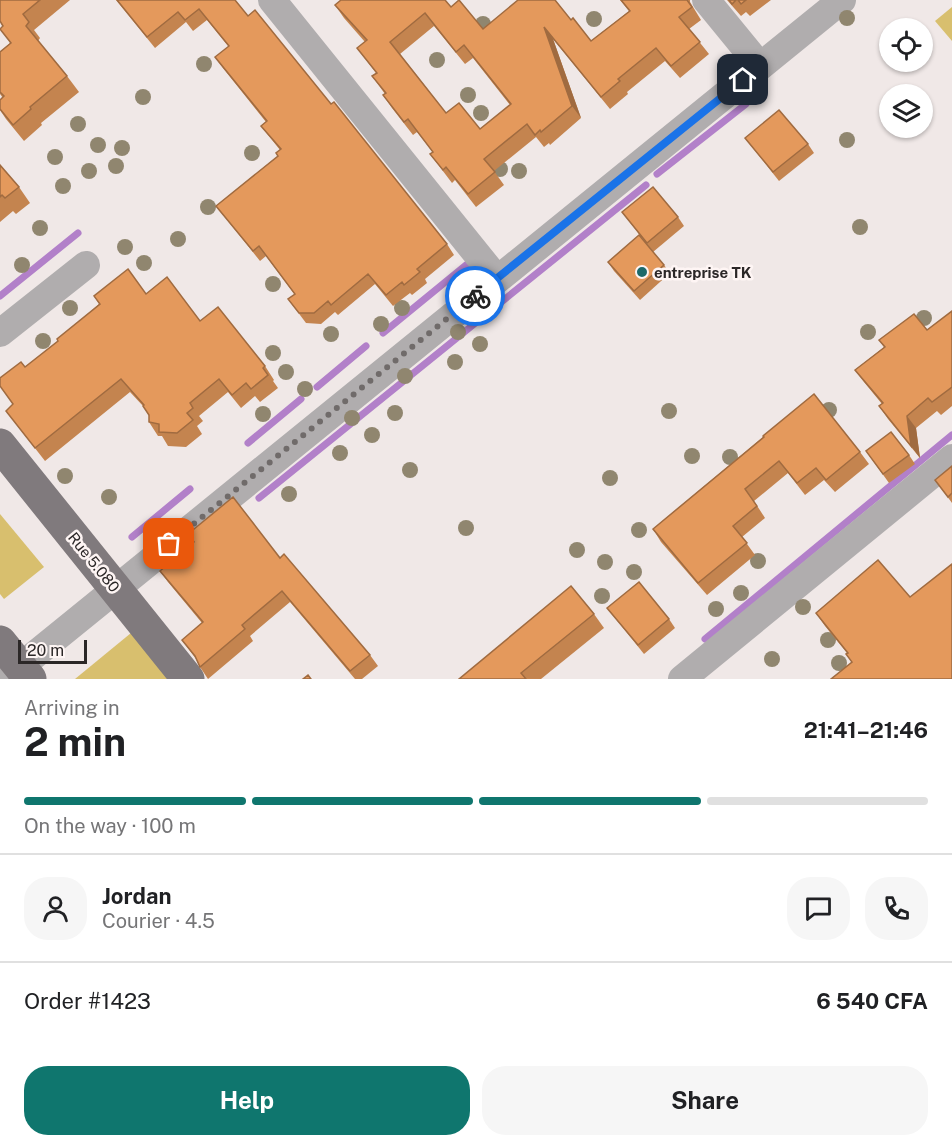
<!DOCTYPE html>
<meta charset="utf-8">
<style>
body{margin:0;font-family:"Public Sans",sans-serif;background:#f6f6f6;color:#202124;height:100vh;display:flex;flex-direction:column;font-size:22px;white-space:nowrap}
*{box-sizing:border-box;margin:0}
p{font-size:20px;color:#757577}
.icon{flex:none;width:33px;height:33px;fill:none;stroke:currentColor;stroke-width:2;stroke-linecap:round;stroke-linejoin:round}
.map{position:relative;height:679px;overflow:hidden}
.sheet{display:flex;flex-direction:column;background:#fff;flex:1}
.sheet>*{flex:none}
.controls{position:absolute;left:879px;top:18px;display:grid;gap:12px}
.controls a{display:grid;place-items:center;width:54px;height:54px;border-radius:50%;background:#fff;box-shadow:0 2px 4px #0004;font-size:30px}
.scale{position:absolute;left:18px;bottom:15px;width:69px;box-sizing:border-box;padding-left:6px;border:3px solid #2b2727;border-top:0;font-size:16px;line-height:21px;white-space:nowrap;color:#2b2727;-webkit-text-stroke:4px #fef5f4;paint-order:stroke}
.pin{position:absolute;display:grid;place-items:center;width:51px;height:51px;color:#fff;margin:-26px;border-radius:12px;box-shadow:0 3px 9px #0006}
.courier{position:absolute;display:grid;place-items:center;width:60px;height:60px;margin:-30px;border:4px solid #1a73e8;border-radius:50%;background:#fff;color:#222;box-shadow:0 2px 8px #0007}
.summary em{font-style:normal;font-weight:700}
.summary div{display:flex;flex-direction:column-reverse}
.summary{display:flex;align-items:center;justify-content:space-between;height:102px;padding:0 24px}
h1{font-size:39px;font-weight:700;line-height:45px}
.bar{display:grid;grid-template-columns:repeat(4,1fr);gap:9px 6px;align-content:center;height:72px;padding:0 24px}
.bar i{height:8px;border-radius:4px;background:#e0e0e0}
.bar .active{background:#0f766e}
.bar p{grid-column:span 4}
.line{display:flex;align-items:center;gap:15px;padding:0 24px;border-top:2px solid #e0e0e0}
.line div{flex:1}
.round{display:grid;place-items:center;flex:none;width:63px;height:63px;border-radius:24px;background:#f6f6f6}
.action{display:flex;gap:12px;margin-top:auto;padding:12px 24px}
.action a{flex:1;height:69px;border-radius:24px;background:#0f766e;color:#fff;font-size:24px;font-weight:700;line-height:69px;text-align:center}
.action a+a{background:#f6f6f6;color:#202124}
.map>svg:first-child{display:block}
.green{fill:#d8bf6e}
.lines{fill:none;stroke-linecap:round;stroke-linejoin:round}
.stream{stroke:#b280c9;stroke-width:7}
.minor{stroke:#b0adae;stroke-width:28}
.major{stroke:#807a7d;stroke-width:33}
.tree{fill:#90866f}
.wall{fill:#c4844f;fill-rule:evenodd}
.shaded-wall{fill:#a06b40}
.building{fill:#e4995c;stroke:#a06b40;stroke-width:1.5;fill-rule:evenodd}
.done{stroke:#706b6a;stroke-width:6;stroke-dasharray:0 10.8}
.route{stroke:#1a73e8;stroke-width:8}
.poi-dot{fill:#1c696a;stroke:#fef5f4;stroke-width:2}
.labels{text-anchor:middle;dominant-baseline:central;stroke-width:5;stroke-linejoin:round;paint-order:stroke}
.poi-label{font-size:15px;font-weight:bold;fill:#2b2727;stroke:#fef5f4;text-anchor:start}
.street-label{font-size:15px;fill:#2b2727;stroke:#fef5f4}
</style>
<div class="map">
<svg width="952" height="679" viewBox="0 0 952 679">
<rect width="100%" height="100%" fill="#f0e8e7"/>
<g class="green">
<path d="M952,7V41L935,21Z"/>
<path d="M0,514L44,567L4,599L0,594Z"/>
<path d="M131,633L168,679H75Z"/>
</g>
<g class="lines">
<g class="stream">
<path d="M657,174L746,104"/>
<path d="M0,296L78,233"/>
<path d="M383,333L471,261"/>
<path d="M317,387L366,346"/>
<path d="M248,443L301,399"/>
<path d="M259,498L646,185"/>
<path d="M132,537L190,489"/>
<path d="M705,639L952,435"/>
</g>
<g class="minor">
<path d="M272,0L497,279"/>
<path d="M706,0L760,66"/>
<path d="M0,333L86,265"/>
<path d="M5,679L842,0"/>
<path d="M682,679L952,458"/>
</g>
<g class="major">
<path d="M0,445L188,679"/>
<path d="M0,642L30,679"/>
</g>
</g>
<g class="tree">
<circle cx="847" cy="18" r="8"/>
<circle cx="594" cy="19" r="8"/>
<circle cx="483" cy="24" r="8"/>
<circle cx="437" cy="60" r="8"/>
<circle cx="204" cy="64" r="8"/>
<circle cx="468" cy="95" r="8"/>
<circle cx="143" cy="97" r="8"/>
<circle cx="481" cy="113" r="8"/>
<circle cx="78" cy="124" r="8"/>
<circle cx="847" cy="140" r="8"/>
<circle cx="98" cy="145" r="8"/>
<circle cx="122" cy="148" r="8"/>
<circle cx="252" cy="153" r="8"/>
<circle cx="55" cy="157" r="8"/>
<circle cx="116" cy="166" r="8"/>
<circle cx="500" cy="169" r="8"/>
<circle cx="89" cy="171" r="8"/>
<circle cx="519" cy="171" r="8"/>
<circle cx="63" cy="186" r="8"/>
<circle cx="208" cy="207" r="8"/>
<circle cx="860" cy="227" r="8"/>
<circle cx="40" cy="228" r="8"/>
<circle cx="178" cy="239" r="8"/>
<circle cx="125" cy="247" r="8"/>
<circle cx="144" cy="263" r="8"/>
<circle cx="22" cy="265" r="8"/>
<circle cx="273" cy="284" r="8"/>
<circle cx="70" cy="308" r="8"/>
<circle cx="402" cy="308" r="8"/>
<circle cx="924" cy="318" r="8"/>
<circle cx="381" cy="324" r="8"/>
<circle cx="458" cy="332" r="8"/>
<circle cx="868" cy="332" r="8"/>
<circle cx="331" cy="334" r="8"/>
<circle cx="43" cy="341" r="8"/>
<circle cx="480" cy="344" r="8"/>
<circle cx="273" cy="353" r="8"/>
<circle cx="455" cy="362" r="8"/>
<circle cx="286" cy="372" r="8"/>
<circle cx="405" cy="376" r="8"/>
<circle cx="305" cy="389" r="8"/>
<circle cx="829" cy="410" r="8"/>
<circle cx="669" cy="411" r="8"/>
<circle cx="395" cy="413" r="8"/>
<circle cx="263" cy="414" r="8"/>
<circle cx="352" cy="418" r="8"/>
<circle cx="372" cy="435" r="8"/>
<circle cx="340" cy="453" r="8"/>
<circle cx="692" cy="456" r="8"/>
<circle cx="730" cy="457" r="8"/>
<circle cx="410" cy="470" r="8"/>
<circle cx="65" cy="476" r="8"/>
<circle cx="610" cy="478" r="8"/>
<circle cx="289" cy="494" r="8"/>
<circle cx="109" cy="497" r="8"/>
<circle cx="466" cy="528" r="8"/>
<circle cx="639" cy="530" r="8"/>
<circle cx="577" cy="550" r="8"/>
<circle cx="758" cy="561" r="8"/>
<circle cx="605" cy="562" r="8"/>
<circle cx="634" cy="572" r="8"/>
<circle cx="741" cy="593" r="8"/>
<circle cx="602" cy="596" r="8"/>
<circle cx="803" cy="607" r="8"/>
<circle cx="716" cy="609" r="8"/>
<circle cx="828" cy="640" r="8"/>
<circle cx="772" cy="659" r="8"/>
<circle cx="839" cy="663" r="8"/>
</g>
<g class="wall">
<path d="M0,0H70L34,30L40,38L38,41L67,76L79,92L41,123L42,125L24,141L6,119L0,110V100L3,98L0,94V52L10,43L3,26Z"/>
<path d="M116,0H235L248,16L331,104L447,244L454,255L425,279L427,283L412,295L410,293L393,306L375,284L338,315L335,312L321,324L306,323L288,299L295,295L266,256L260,261L216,206L278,156L280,150L261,126L266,122L223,68L215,57L229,47L207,20L193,31L186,22L155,48Z"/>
<path d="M620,0H690V2L701,20L689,29L709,54L680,78L665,61L627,92L628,94L610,109L553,39L581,118L550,145L549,143L544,147L536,137L494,171L504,185L476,207L455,180L452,183L430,154L433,152L417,132L413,135L392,108L383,95L385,94L372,76L376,73L357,48L365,42L344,18L335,5L451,7L483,29L571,20L591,41L629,11ZM434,26L465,64L473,58L510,105L480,129L446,113L400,54Z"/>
<path d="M727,0H771L750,16L746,12L741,16Z"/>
<path d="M745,138L808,144L814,153L779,181Z"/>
<path d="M0,165L19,187L30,203L16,214L13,211L0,222Z"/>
<path d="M622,212L678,217L684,226L653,252Z"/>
<path d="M608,262L664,265L670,273L640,300L614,271Z"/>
<path d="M146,294L200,321L265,366L274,380L273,381L278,388L260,402L255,396L241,408L228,392L199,416L203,421L197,426L202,434L186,447L168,446L162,436H158L149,422V416L143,406L130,392L45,461L6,411L13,404L25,367L58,341L99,304L94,296Z"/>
<path d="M952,311V406L941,415L937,411L916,428L920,458L888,419L879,406L882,404L864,382L855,370L884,347L879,340L927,330Z"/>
<path d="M814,394L860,452L869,464L835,492L824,480L805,495L788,473L754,501L765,518L742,537L755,555L707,595L661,542L653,529Z"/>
<path d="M866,451L909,455L915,464L889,483Z"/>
<path d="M952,466V503L941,488Z"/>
<path d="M188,534L280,558L370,655L378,666L362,679H355L290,602L250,636L253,641L208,679L200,667L196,659L182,640L202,623L168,582L160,571L193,542Z"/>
<path d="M910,597L852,662L846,654L847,653L825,626L816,613Z"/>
<path d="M607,608L669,619L675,628L644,654Z"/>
<path d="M594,614L604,628L541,679H459Z"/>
</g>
<g class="shaded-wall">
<path d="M544,27L553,39L581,118L572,106Z"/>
<path d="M907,416L916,428L920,458L911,446Z"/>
</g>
<g class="building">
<path d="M0,0H40L23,14L29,22L26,26L67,76L30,107L31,109L13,125L0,109V100L4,96L0,92V52L11,43L0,29L3,26L0,21Z"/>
<path d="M117,0H235L248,16L255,10L331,104L334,102L447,244L417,269L420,272L404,285L402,282L386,295L368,274L331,305L328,301L314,313H299L288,299L295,294L259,246L253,251L216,206L278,156L276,153L281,149L261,126L267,121L215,57L229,46L199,9L185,20L178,12L147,37Z"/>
<path d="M341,0H445L451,7L459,0L483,29L518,0H555L571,20L573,18L591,41L630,11L621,0H687L692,7L679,17L700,42L671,66L656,48L618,79L620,81L601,97L544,27L572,106L541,132L540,130L535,135L527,124L484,159L495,172L468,194L446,167L443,170L430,154L433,152L408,119L404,122L383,95L386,93L372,76L377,73L357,48L367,40L335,5ZM425,13L456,52L464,45L511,104L480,129L459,103L446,113L390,42Z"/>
<path d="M729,0H736L732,4Z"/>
<path d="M738,0H746L741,4Z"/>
<path d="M779,110L808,144L773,172L745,138Z"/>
<path d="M0,165L19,187L5,198L2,195L0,197Z"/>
<path d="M653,187L678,217L647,243L622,212Z"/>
<path d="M639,235L664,265L634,291L608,262Z"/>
<path d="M128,269L146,294L167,277L200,321L218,307L265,366L263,368L268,375L251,389L246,383L232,395L219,379L190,403L193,408L187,413L193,420L177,433L159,432V424L149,422V415L143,406L144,405L121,379L35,448L6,411L13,404L0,386V378L21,362L25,367L58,341L57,339L100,304L94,296Z"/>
<path d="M952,311V387L932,402L928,398L907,416L911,446L879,406L883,403L855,370L885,347L879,340L914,314L927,330Z"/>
<path d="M814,394L860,452L826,480L816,468L797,483L779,461L745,489L757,506L733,526L747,543L698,583L653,529L764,437L763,436Z"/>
<path d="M891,432L909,455L883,474L866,451Z"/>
<path d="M952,466V493L948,497L935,480Z"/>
<path d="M233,497L280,558L284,554L370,655L350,671L282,591L242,625L245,629L200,667L195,656L182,640L203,622L160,571L194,542L188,534Z"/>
<path d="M878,560L910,597L952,564V679H831L852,662L846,654L848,653L816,613Z"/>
<path d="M639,582L669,619L638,645L607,608Z"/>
<path d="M571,586L594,614L521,673L526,679H459Z"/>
<path d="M308,675L311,679H303Z"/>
</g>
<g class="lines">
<path class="done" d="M169,544L475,296"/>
<path class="route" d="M475,296L743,80"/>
</g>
<circle class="poi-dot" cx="642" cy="272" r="6"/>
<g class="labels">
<g class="poi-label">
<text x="654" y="272">entreprise TK</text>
</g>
<g class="street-label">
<text transform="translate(94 562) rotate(51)">Rue 5.080</text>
</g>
</g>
</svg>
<div class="controls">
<a><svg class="icon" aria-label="locate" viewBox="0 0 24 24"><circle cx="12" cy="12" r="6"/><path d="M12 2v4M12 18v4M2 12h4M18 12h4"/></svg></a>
<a><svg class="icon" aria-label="layers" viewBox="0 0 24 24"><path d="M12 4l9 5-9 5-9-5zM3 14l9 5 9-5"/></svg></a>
</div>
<div class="scale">20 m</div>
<div class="pin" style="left:169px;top:544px;background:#ea580c"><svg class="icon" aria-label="bag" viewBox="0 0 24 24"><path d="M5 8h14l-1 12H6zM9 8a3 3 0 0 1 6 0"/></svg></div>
<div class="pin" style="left:743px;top:80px;background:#1f2937"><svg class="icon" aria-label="home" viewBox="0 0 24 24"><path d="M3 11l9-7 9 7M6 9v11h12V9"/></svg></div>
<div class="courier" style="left:475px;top:296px"><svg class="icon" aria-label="bike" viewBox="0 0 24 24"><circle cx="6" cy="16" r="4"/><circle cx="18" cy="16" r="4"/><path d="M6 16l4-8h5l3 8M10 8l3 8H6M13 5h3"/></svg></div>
</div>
<section class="sheet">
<div class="summary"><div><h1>2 min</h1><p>Arriving in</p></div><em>21:41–21:46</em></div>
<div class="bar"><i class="active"></i><i class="active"></i><i class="active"></i><i></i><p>On the way · 100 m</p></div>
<div class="line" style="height:108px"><a class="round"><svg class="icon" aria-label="person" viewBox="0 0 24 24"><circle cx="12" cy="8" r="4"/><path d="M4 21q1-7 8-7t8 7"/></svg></a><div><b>Jordan</b><p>Courier · 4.5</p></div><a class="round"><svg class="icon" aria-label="chat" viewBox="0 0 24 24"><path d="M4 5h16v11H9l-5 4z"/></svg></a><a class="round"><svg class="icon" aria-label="phone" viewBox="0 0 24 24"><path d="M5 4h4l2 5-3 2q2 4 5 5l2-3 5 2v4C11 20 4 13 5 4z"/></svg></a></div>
<div class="line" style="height:78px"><div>Order #1423</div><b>6 540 CFA</b></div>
<div class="action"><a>Help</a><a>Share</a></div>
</section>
